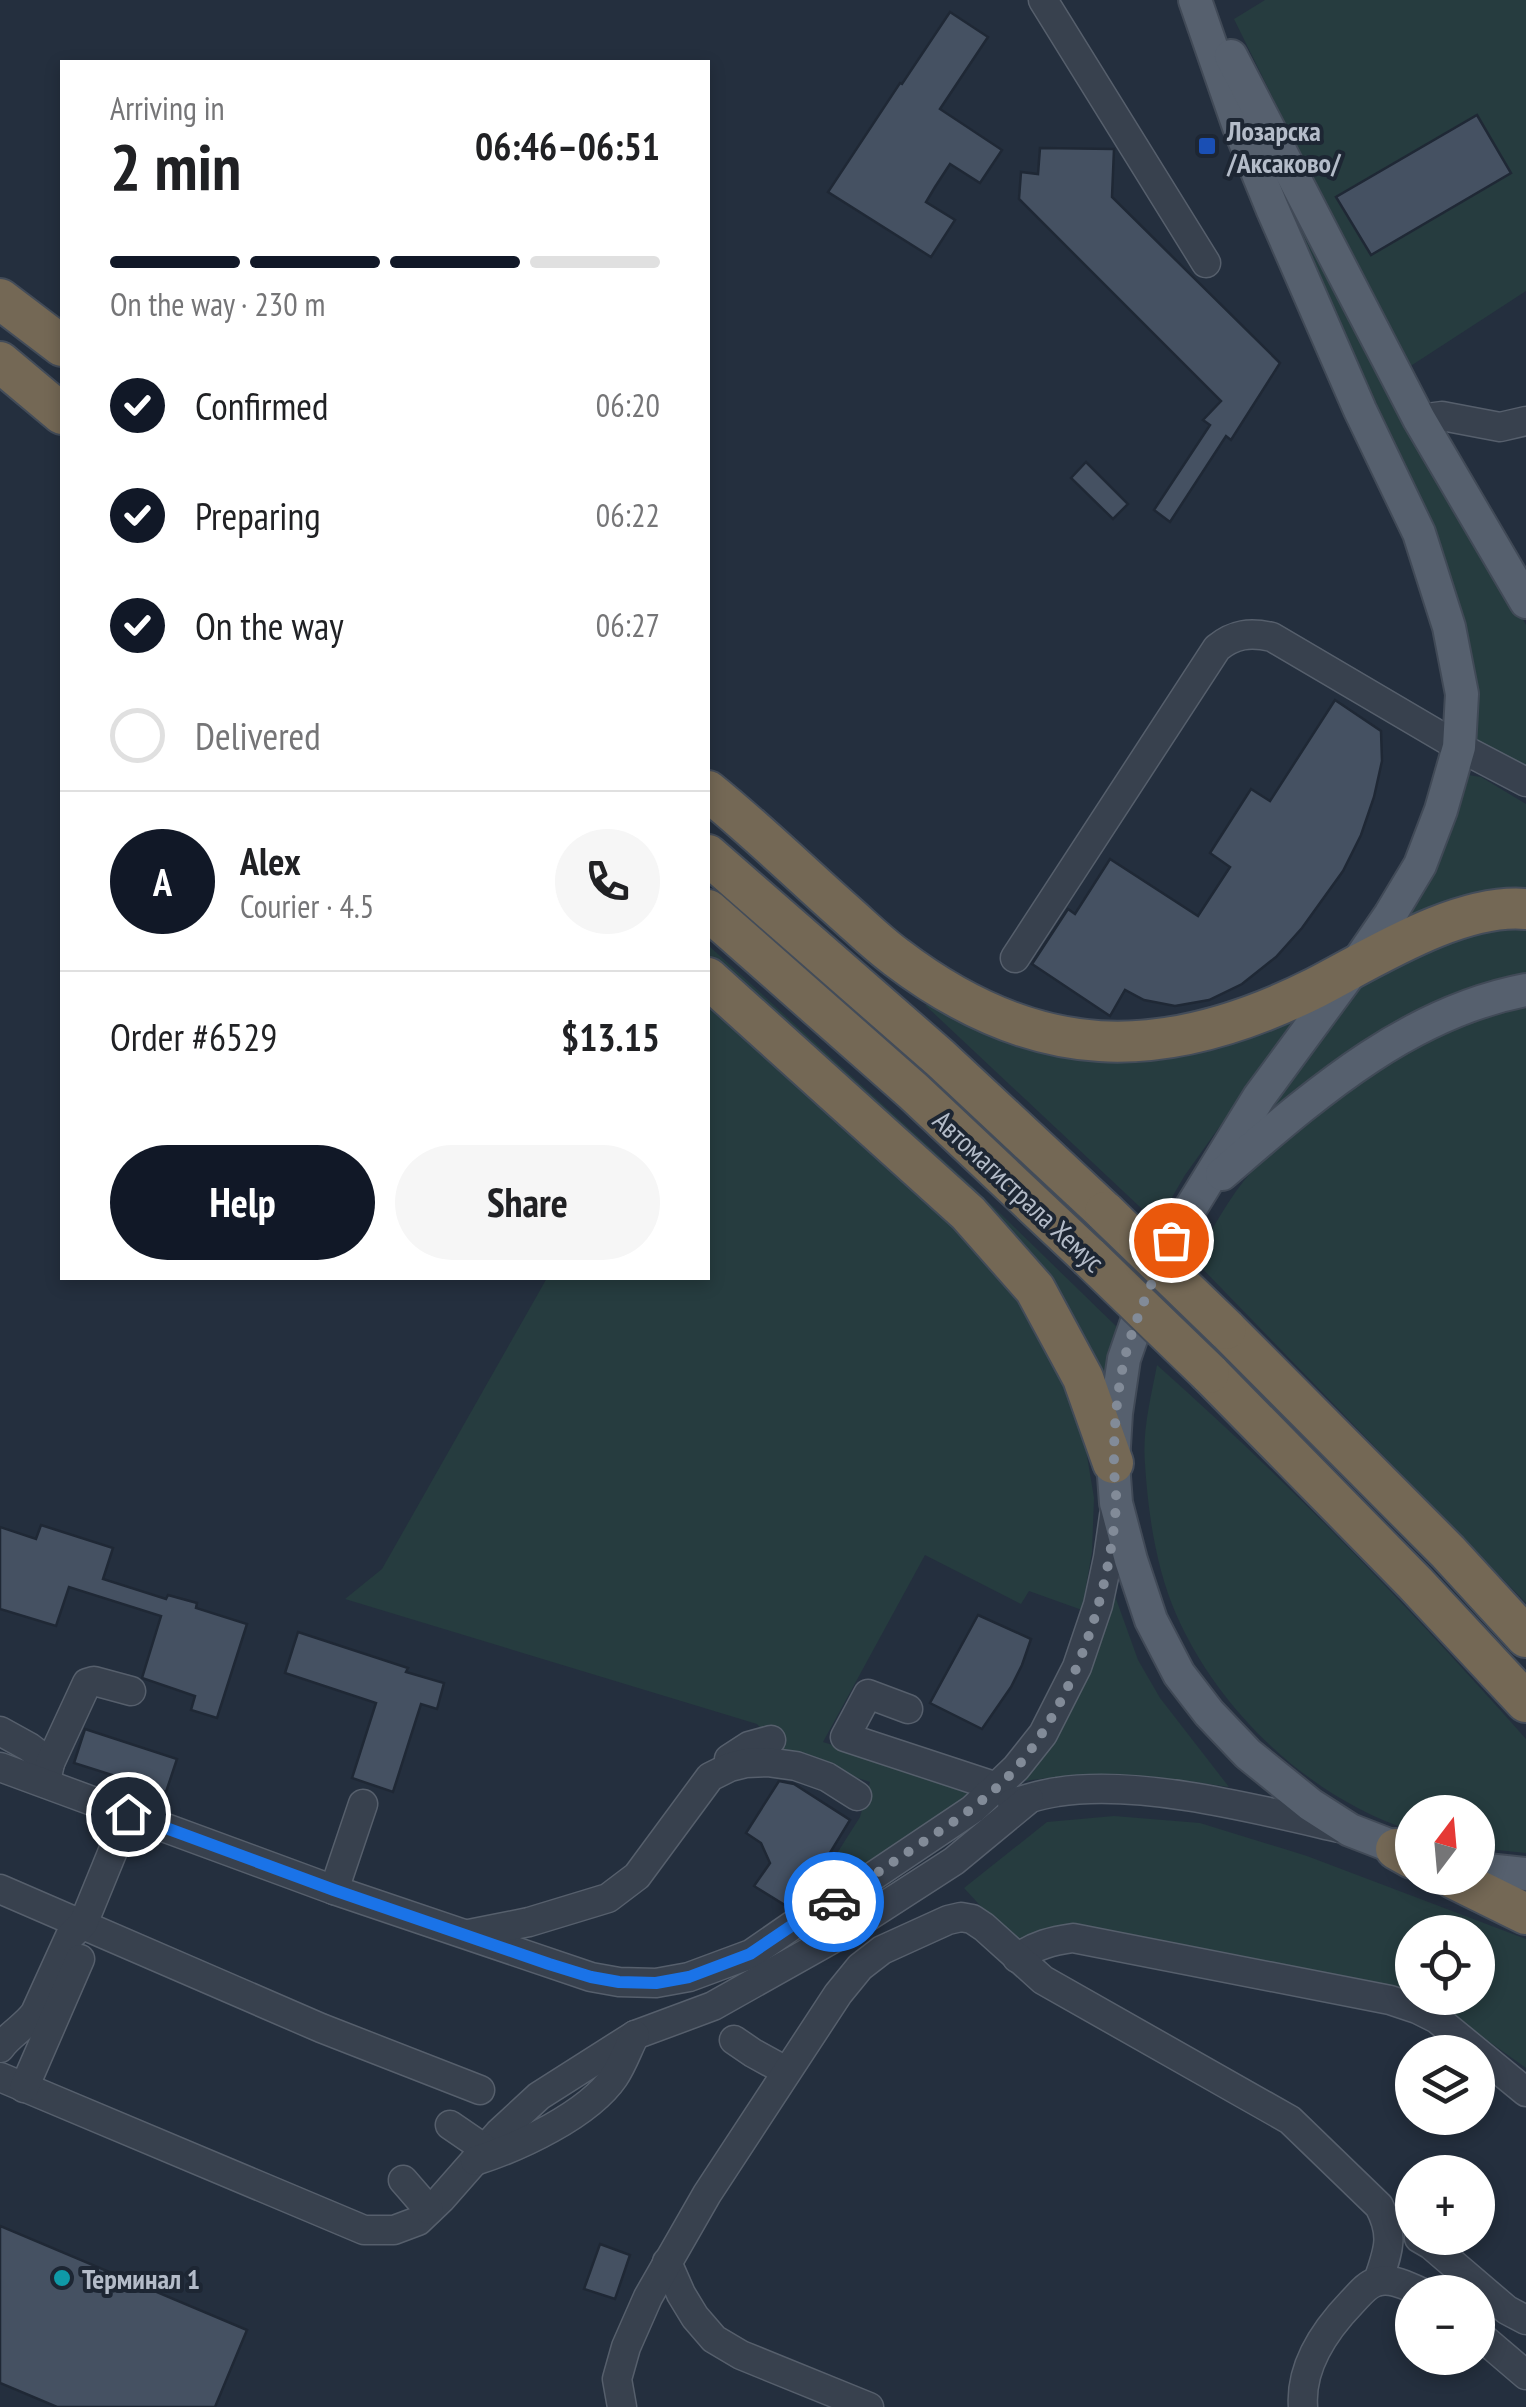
<!DOCTYPE html>
<meta charset="utf-8">
<style>
body{margin:0;font-family:"PT Sans Narrow",sans-serif;background:#f6f6f6;color:#202124;height:100vh;display:flex;flex-direction:column;font-size:38px;white-space:nowrap}
*{box-sizing:border-box;margin:0}
p{font-size:32px;color:#757577}
.icon{flex:none;width:55px;height:55px;fill:none;stroke:currentColor;stroke-width:2;stroke-linecap:round;stroke-linejoin:round}
.map{position:relative;flex:1;overflow:hidden}
.side{position:absolute;left:60px;top:60px;width:650px;height:1220px;display:flex;flex-direction:column;background:#fff;border-radius:0px;box-shadow:0 5px 15px #0003}
.side>*{flex:none}
.needle{width:65px;rotate:16deg}
.fabs{position:absolute;left:1395px;top:1795px;display:grid;gap:20px}
.fabs a{display:grid;place-items:center;width:100px;height:100px;border-radius:50%;background:#fff;box-shadow:0 5px 15px #0003;font-size:50px}
.pin{position:absolute;display:grid;place-items:center;width:85px;height:85px;color:#fff;margin:-42px;border:5px solid #fff;border-radius:50%;box-shadow:0 2px 10px #0007}
.courier{position:absolute;display:grid;place-items:center;width:100px;height:100px;margin:-50px;border:8px solid #1a73e8;border-radius:50%;background:#fff;color:#222;box-shadow:0 2px 12px #0007}
.overview em{font-style:normal;font-weight:700}
.overview div{display:flex;flex-direction:column-reverse}
.overview{display:flex;align-items:center;justify-content:space-between;height:170px;padding:0 50px}
h1{font-size:65px;font-weight:700;line-height:75px}
.bar{display:grid;grid-template-columns:repeat(4,1fr);gap:15px 10px;align-content:center;height:120px;padding:0 50px}
.bar i{height:12px;border-radius:8px;background:#e0e0e0}
.bar .selected{background:#111827}
.bar p{grid-column:span 4}
.line{display:flex;align-items:center;gap:25px;padding:0 50px;border-top:2px solid #e0e0e0}
.line div{flex:1}
.round{display:grid;place-items:center;flex:none;width:105px;height:105px;border-radius:52px;background:#f6f6f6}
ol{padding:0 50px;list-style:none}
li{display:flex;align-items:center;gap:30px;height:110px}
li p{margin-inline-start:auto}
li .icon{padding:10px;border-radius:50%;background:#111827;color:#fff;stroke-width:4}
li:last-child{color:#757577}
li i{width:55px;height:55px;border:5px solid #e0e0e0;border-radius:50%}
.cta{display:flex;gap:20px;margin-top:auto;padding:20px 50px}
.cta a{flex:1;height:115px;border-radius:60px;background:#111827;color:#fff;font-size:40px;font-weight:700;line-height:115px;text-align:center}
.cta a+a{background:#f6f6f6;color:#202124}
.map>svg:first-child{display:block}
.green{fill:#263c3f}
.building{fill:#455162;stroke:#1f2835;stroke-width:2.5}
.lines{fill:none;stroke-linecap:round;stroke-linejoin:round}
.minor-casing{stroke:#565f6c;stroke-width:31}
.major-casing{stroke:#414a57;stroke-width:36}
.highway-casing{stroke:#434c59;stroke-width:44}
.minor{stroke:#38414e;stroke-width:28}
.major{stroke:#56606e;stroke-width:32}
.highway{stroke:#746855;stroke-width:40}
.highway-bridge-casing{stroke:#434c59;stroke-width:44;stroke-linecap:butt}
.highway-bridge{stroke:#746855;stroke-width:40}
.done{stroke:#828b98;stroke-width:10;stroke-dasharray:0 18}
.route{stroke:#1a73e8;stroke-width:12}
.transit-dot{fill:#1a4fb4;stroke:#1d2633;stroke-width:4}
.culture-dot{fill:#0f9aa8;stroke:#1d2633;stroke-width:4}
.labels{text-anchor:middle;dominant-baseline:central;stroke-width:8;stroke-linejoin:round;paint-order:stroke}
.poi-label{font-size:28px;font-weight:bold;fill:#b4bcc9;stroke:#1d2633;text-anchor:start}
.street-label{font-size:28px;fill:#b4bcc9;stroke:#1d2633}
</style>
<div class="map">
<svg width="1526" height="2407" viewBox="0 0 1526 2407">
<rect width="100%" height="100%" fill="#242f3e"/>
<g class="green">
<path d="M1265,0H1526V291L1406,369L1234,19Z"/>
<path d="M1279,182L1526,625V773L1477,742L1319,284L1284,200Z"/>
<path d="M1468,775L1481,777L1526,804V902L1381,945Z"/>
<path d="M1526,924V978L1258,1122L1351,990L1444,941Z"/>
<path d="M708,945L972,1186L1119,1329L1101,1385L708,960Z"/>
<path d="M708,994L1007,1277L1051,1343L1081,1420L1094,1498L1092,1552L1082,1610L1029,1591L1021,1604L925,1555L823,1742L974,1790L932,1822L798,1915L860,1817L870,1782L784,1754L757,1724L345,1599L382,1569L547,1278H708Z"/>
<path d="M925,1005L947,1006L1031,1051L1083,1060L1131,1063L1171,1059L1219,1049L1300,1014L1185,1175L1157,1223Z"/>
<path d="M1526,1008V1603L1195,1261C1212,1229 1229,1197 1253,1170C1279,1141 1310,1119 1341,1096C1400,1054 1453,1021 1526,1008Z"/>
<path d="M1157,1365C1288,1481 1410,1608 1526,1739V1853L1478,1848V1812H1412V1831C1310,1798 1219,1712 1176,1614C1156,1568 1148,1513 1145,1464C1142,1431 1151,1397 1157,1365Z"/>
<path d="M1112,1596H1115L1138,1660L1160,1698L1229,1787C1158,1776 1089,1771 1017,1782Z"/>
<path d="M1114,1816L1200,1823L1307,1856L1526,1939V2068L1449,2013L1414,1998H1478V1932H1412V1997L1095,1938L1022,1951L964,1888L1047,1822Z"/>
</g>
<g class="building">
<path d="M950,12L988,37L940,109L1002,150L980,183L950,164L935,187L926,202L955,220L931,257L828,192L900,83L902,84Z"/>
<path d="M1477,115L1511,173L1371,255L1336,197Z"/>
<path d="M1040,148L1114,149L1112,197L1280,363L1231,440L1226,436L1170,522L1154,510L1210,425L1203,420L1221,401L1019,199L1021,172L1038,174Z"/>
<path d="M1086,462L1128,504L1113,519L1071,478Z"/>
<path d="M1335,700L1381,731L1382,761L1374,797L1361,835L1343,871L1302,928L1276,957L1242,984L1209,1000L1175,1006L1144,1000L1125,990L1110,1016L1032,964L1068,909L1075,914L1110,859L1198,916L1230,867L1210,853L1251,789L1270,801Z"/>
<path d="M41,1525L113,1548L103,1579L166,1599L168,1595L197,1603L196,1608L247,1624L217,1718L191,1710L195,1696L142,1678L161,1616L69,1587L56,1626L0,1609V1527L36,1539Z"/>
<path d="M978,1615L1031,1639L1022,1665L1011,1687L982,1729L930,1703Z"/>
<path d="M298,1632L408,1668L406,1672L444,1683L437,1709L421,1704L393,1792L352,1778L376,1703L285,1673Z"/>
<path d="M85,1729L177,1759L166,1792L74,1763Z"/>
<path d="M779,1781L794,1784L850,1820L802,1899L788,1907L754,1886L770,1863L761,1843L746,1833Z"/>
<path d="M0,2226L247,2330L215,2407H57L0,2383Z"/>
<path d="M600,2244L630,2255L615,2299L584,2289Z"/>
</g>
<g class="lines">
<defs>
<g id="minor">
<path d="M1043,0L1206,263"/>
<path d="M1419,419L1442,416L1500,427L1526,421"/>
<path d="M1015,958L1217,648C1234,634 1250,632 1272,637L1459,747L1526,782"/>
<path d="M908,1709L868,1694L845,1737L997,1787"/>
<path d="M0,1731L29,1747L50,1763L47,1777"/>
<path d="M729,1759L749,1746L771,1740"/>
<path d="M50,1763L87,1683L94,1681L131,1691"/>
<path d="M0,1767L334,1890L591,1977L619,1982L656,1983L689,1977L751,1954L806,1916L833,1903L973,1809L1016,1768L1043,1734L1077,1667L1098,1605L1108,1558L1115,1509"/>
<path d="M1012,1803C1027,1799 1042,1794 1057,1792C1140,1779 1257,1809 1339,1828"/>
<path d="M0,1889L321,2028L480,2090"/>
<path d="M334,1890L363,1804"/>
<path d="M469,1934L529,1922L608,1898L637,1876L710,1777L730,1767L746,1763L767,1762L796,1766L827,1777L857,1796"/>
<path d="M1017,1958C1036,1945 1052,1941 1073,1938L1390,2000L1417,2009L1437,2019L1526,2092"/>
<path d="M734,2040L753,2053L786,2071"/>
<path d="M0,2048C10,2034 25,2027 35,2013L70,1936L83,1924L128,1814"/>
<path d="M0,2077L364,2230H394L418,2221L441,2199L499,2133L539,2096L635,2035L713,2006L841,1934L954,1861L1029,1799"/>
<path d="M24,2088L80,1959"/>
<path d="M450,2125L485,2149"/>
<path d="M475,2161C519,2147 588,2115 614,2077C623,2064 628,2048 635,2035"/>
<path d="M403,2180L429,2210"/>
<path d="M1419,2238L1431,2245L1507,2310L1526,2320"/>
<path d="M667,2262L681,2294L695,2317L714,2339L741,2355L869,2407"/>
<path d="M1478,2334L1526,2375"/>
<path d="M622,2407L617,2379L626,2347L648,2297L707,2194L838,1994L860,1967L882,1950L948,1920L961,1917L972,1919L984,1927L1043,1980L1290,2120L1379,2206C1395,2236 1388,2251 1378,2281"/>
<path d="M1303,2407C1300,2367 1325,2330 1352,2302C1359,2295 1366,2285 1376,2282C1391,2277 1407,2286 1421,2292"/>
</g>
<g id="major">
<path d="M1195,0L1239,127L1272,208L1360,410L1419,533L1449,627L1462,694L1459,747L1441,810L1420,865L1390,915L1353,969L1259,1097L1171,1240L1144,1301L1124,1359L1116,1413L1113,1463L1116,1503L1131,1560L1151,1620L1179,1674L1209,1713L1248,1754L1311,1805L1350,1830L1412,1854"/>
<path d="M1231,56L1419,419L1526,602"/>
<path d="M1222,1174C1312,1097 1405,1013 1526,990"/>
<path d="M1478,1869L1526,1874"/>
</g>
<g id="highway">
<path d="M0,299L62,346"/>
<path d="M0,362L62,414"/>
<path d="M708,791C755,829 799,872 844,912C861,927 878,944 896,957C1035,1063 1161,1065 1315,988C1373,958 1459,903 1526,909"/>
<path d="M708,855L940,1058L1105,1212"/>
<path d="M708,910L913,1091L1089,1257"/>
<path d="M708,978L968,1213L1035,1289L1083,1378L1113,1463"/>
<path d="M1226,1329L1448,1552L1526,1637"/>
<path d="M1209,1373L1415,1583L1526,1702"/>
<path d="M1396,1849L1412,1858"/>
<path d="M1453,1878L1526,1914"/>
</g>
</defs>
<use href="#minor" class="minor-casing"/>
<use href="#major" class="major-casing"/>
<use href="#highway" class="highway-casing"/>
<use href="#minor" class="minor"/>
<use href="#major" class="major"/>
<use href="#highway" class="highway"/>
<defs>
<g id="highway-bridge">
<path d="M1105,1212L1226,1329"/>
<path d="M1089,1257L1209,1373"/>
</g>
</defs>
<use href="#highway-bridge" class="highway-bridge-casing"/>
<use href="#highway-bridge" class="highway-bridge"/>
</g>
<g class="lines">
<path class="done" d="M834,1902C864,1882 893,1862 923,1842C957,1820 991,1797 1018,1766C1075,1698 1110,1593 1116,1505C1117,1490 1113,1474 1114,1459C1114,1426 1117,1393 1124,1361C1134,1319 1154,1279 1171,1240"/>
<path class="route" d="M128,1814L334,1890L549,1964L591,1977L619,1982L656,1983L689,1977L750,1954L806,1916L834,1902"/>
</g>
<rect class="transit-dot" x="1197" y="136" width="20" height="20" rx="5"/>
<circle class="culture-dot" cx="62" cy="2278" r="10"/>
<g class="labels">
<g class="poi-label">
<text x="1227" y="130">Лозарска<tspan x="1227" dy="32">/Аксаково/</tspan></text>
<text x="82" y="2278">Терминал 1</text>
</g>
<g class="street-label">
<text transform="translate(1019 1191) rotate(43)">Автомагистрала Хемус</text>
</g>
</g>
</svg>
<div class="fabs">
<a><svg class="needle" viewBox="-14 -14 28 28"><path d="M0-13l5 13h-10z" fill="#e53935"/><path d="M0 13l5-13h-10z" fill="#757577"/></svg></a>
<a><svg class="icon" aria-label="locate" viewBox="0 0 24 24"><circle cx="12" cy="12" r="6"/><path d="M12 2v4M12 18v4M2 12h4M18 12h4"/></svg></a>
<a><svg class="icon" aria-label="layers" viewBox="0 0 24 24"><path d="M12 4l9 5-9 5-9-5zM3 14l9 5 9-5"/></svg></a>
<a>+</a>
<a>−</a>
</div>
<div class="pin" style="left:1171px;top:1240px;background:#ea580c"><svg class="icon" aria-label="bag" viewBox="0 0 24 24"><path d="M5 8h14l-1 12H6zM9 8a3 3 0 0 1 6 0"/></svg></div>
<div class="pin" style="left:128px;top:1814px;background:#1f2937"><svg class="icon" aria-label="home" viewBox="0 0 24 24"><path d="M3 11l9-7 9 7M6 9v11h12V9"/></svg></div>
<div class="courier" style="left:834px;top:1902px"><svg class="icon" aria-label="car" viewBox="0 0 24 24"><path d="M5 17H2v-5l4-1 3-4h7l3 4 3 1v5h-3M9 17h6M6 11h13"/><circle cx="7" cy="17" r="2"/><circle cx="17" cy="17" r="2"/></svg></div>
<section class="side">
<div class="overview"><div><h1>2 min</h1><p>Arriving in</p></div><em>06:46–06:51</em></div>
<div class="bar"><i class="selected"></i><i class="selected"></i><i class="selected"></i><i></i><p>On the way · 230 m</p></div>
<ol>
<li><svg class="icon" aria-label="check" viewBox="0 0 24 24"><path d="M5 12l5 5 9-10"/></svg>Confirmed<p>06:20</p></li>
<li><svg class="icon" aria-label="check" viewBox="0 0 24 24"><path d="M5 12l5 5 9-10"/></svg>Preparing<p>06:22</p></li>
<li><svg class="icon" aria-label="check" viewBox="0 0 24 24"><path d="M5 12l5 5 9-10"/></svg>On the way<p>06:27</p></li>
<li><i></i>Delivered</li>
</ol>
<div class="line" style="height:180px"><b class="round" style="background:#111827;color:#fff">A</b><div><b>Alex</b><p>Courier · 4.5</p></div><a class="round"><svg class="icon" aria-label="phone" viewBox="0 0 24 24"><path d="M5 4h4l2 5-3 2q2 4 5 5l2-3 5 2v4C11 20 4 13 5 4z"/></svg></a></div>
<div class="line" style="height:130px"><div>Order #6529</div><b>$13.15</b></div>
<div class="cta"><a>Help</a><a>Share</a></div>
</section>
</div>
